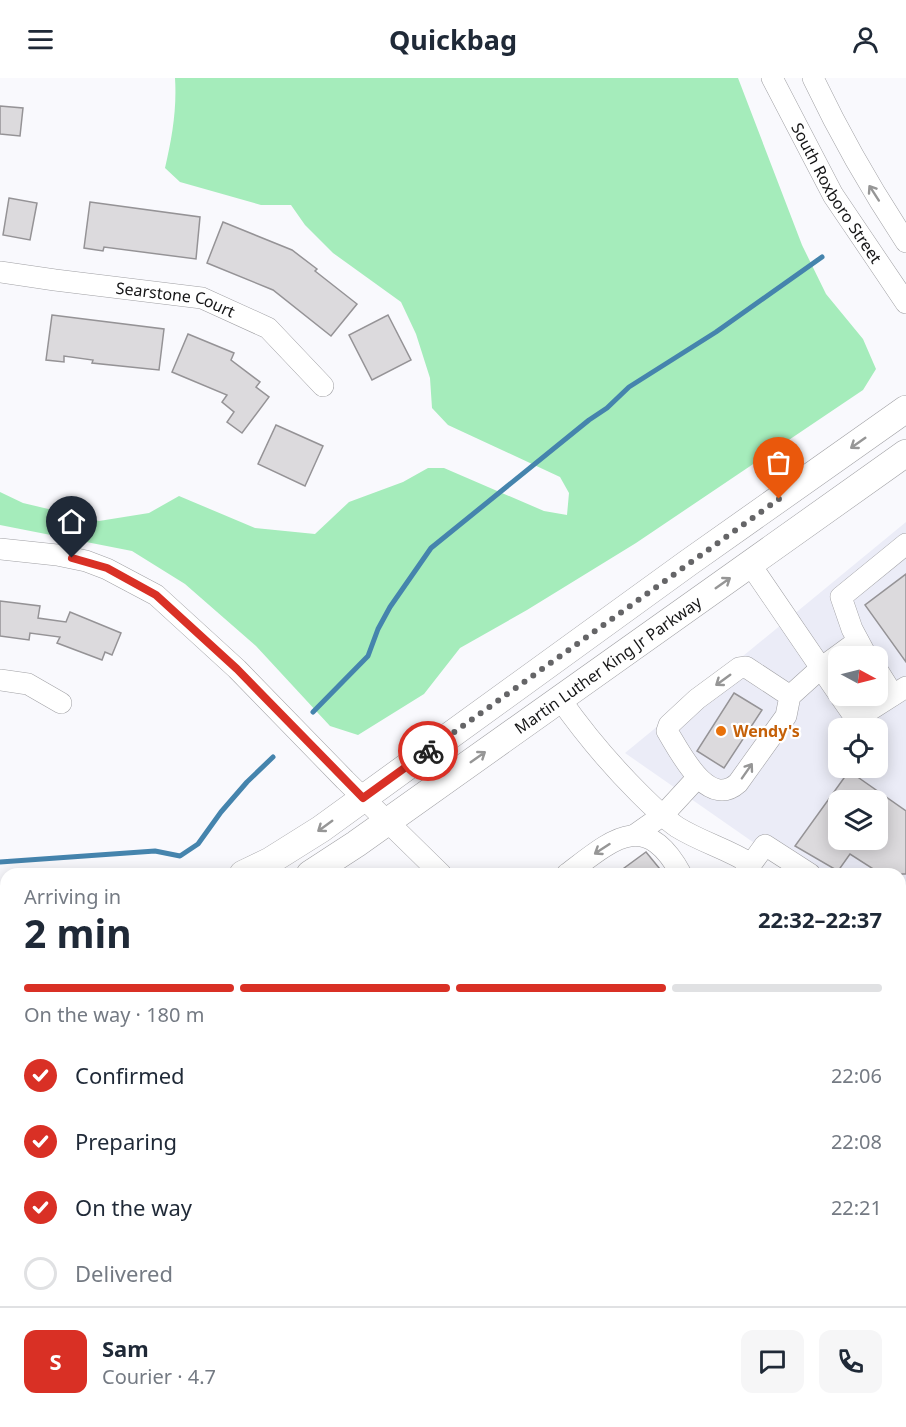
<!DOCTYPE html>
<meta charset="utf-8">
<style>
body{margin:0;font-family:"Noto Sans",sans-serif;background:#f6f6f7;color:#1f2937;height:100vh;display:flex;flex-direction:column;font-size:22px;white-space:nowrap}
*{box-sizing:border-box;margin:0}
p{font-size:20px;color:#747a83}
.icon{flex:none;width:33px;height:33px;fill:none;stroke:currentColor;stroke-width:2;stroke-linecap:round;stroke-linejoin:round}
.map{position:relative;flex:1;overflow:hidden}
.drawer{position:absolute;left:0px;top:790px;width:906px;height:560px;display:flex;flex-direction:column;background:#fff;border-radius:18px 18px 0 0;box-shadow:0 3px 15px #0003}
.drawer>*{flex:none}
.needle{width:39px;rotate:97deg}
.fabs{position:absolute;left:828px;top:568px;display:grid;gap:12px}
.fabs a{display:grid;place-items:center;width:60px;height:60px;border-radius:12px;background:#fff;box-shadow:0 3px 15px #0003;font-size:30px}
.pin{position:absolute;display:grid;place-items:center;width:51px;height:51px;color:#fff;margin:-62px -26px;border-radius:50% 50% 50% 0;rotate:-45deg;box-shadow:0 0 6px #0007}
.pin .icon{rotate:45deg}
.courier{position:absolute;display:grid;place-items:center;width:60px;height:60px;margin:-30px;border:4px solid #d93025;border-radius:50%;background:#fff;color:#222;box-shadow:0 2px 8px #0007}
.headline em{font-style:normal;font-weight:700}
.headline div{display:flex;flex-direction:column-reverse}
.headline{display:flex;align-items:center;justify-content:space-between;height:102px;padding:0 24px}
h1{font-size:39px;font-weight:700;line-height:45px}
.bar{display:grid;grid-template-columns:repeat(4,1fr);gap:9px 6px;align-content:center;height:72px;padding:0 24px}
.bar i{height:8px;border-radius:4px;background:#e0e1e3}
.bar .active{background:#d93025}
.bar p{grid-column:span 4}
.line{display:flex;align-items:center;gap:15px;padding:0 24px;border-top:2px solid #e0e1e3}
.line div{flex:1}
.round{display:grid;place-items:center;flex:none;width:63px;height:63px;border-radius:12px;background:#f6f6f7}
ol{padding:0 24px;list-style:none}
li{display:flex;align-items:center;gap:18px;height:66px}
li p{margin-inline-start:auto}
li .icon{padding:6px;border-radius:50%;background:#d93025;color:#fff;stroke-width:4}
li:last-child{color:#747a83}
li i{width:33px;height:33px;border:3px solid #e0e1e3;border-radius:50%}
header{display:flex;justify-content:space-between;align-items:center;height:78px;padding:0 24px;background:#fff;font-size:27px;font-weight:700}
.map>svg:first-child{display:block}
.built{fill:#ebecf7;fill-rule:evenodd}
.green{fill:#a5ecbb}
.water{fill:#59b4ee;stroke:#4584ad;stroke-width:1.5}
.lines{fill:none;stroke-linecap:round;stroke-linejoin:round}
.stream{stroke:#4584ad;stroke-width:5}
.building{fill:#dcdadd;stroke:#959396;stroke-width:1.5;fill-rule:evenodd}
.minor-casing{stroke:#a0a0a4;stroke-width:22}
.major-casing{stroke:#a0a0a4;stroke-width:28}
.minor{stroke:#fff;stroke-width:21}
.major{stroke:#fff;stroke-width:27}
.oneway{stroke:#969696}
.done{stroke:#656567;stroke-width:6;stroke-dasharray:0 10.8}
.route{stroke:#d93025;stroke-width:8}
.food-dot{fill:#e8710a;stroke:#fff;stroke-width:2}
.labels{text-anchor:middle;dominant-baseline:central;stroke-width:4.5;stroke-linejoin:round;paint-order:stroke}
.street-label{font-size:16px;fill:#151516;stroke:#fff}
.food-label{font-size:16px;font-weight:bold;fill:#c56008;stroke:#fff;text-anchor:start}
</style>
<header><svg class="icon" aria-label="menu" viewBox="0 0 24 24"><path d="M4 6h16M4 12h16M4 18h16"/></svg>Quickbag<svg class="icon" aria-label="person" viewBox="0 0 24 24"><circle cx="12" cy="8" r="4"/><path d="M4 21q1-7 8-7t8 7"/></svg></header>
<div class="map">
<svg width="906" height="1349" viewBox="0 0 906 1349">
<rect width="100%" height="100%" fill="#f9f9fd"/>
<path class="built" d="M906,444V872L900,868V796H799L625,675ZM838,579H878V618H838ZM838,651H878V690H838ZM838,723H878V762H838Z"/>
<path class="green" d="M175,0H738L802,167L826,216L863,261L876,291L863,312L636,465L527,532L460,570L424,616L358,657L330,648L256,568L185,506L132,473L0,447V414L23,425L99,443L149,435L179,418L255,450L315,456L349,424L403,404L428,390H444L544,433L567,437L569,415L560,399L448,347L432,330L430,300L416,256L401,224L333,175L305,147L291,127H261L180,104L165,90C172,60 177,31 175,0Z"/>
<path class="water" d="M6,1073V1344H130V1349H0V1077Z"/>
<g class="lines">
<g class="stream">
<path d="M313,634L368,578L378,551L390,529L431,470L589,342L607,330L629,309L716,254L822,179"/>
<path d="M0,784L155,773L180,778L198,766L221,734L247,704L273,679"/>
</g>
</g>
<g class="building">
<path d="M0,28L23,30L20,58L0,56Z"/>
<path d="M9,120L37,125L30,162L3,157Z"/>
<path d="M90,124L200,139L196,181L104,169L103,173L84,170Z"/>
<path d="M223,144L292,172L317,191L315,193L357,226L331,258L273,212L207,185Z"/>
<path d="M52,237L164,251L159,292L92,285L93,282L64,278V284L46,282Z"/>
<path d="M388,237L411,282L372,302L349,257Z"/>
<path d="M188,256L234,275L231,282L260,304L256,309L269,319L242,355L227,344L234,334L222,324L227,317L172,294Z"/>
<path d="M276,347L323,368L305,408L258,386Z"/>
<path d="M906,496V584L865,527Z"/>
<path d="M0,523L40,528L38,540L66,544L70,534L121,555L112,577L105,574L102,582L57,565L60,559L30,555L29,562L0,558Z"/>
<path d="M734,615L762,632L724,690L697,673Z"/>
<path d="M849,693L906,733V796H881L850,776L838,793L795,768ZM838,723H878V762H838Z"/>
<path d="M646,774L664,796H616Z"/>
</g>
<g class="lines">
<defs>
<g id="minor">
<path id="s1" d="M772,0L833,117L906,225"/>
<path d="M813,0C840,57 871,111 906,164"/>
<path id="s2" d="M0,194L55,202L202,220L268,250L323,308"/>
<path d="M0,471L57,477L86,483L107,491L156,517L237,591L345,702L441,796"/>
<path d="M750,486L838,615"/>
<path d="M867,579L852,551L841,519L906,466"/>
<path d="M878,593L893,617"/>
<path d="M0,602L28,606L61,625"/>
<path d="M790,618L746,589L739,590L697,621L669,647L667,653C680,674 708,732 738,705L786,638L790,618L821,590L858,563"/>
<path d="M840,618L856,641L906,609"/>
<path d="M560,621C584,655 610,686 639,715C651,727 664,740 677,749C701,764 728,771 751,786"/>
<path d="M636,756L663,737L697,700"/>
<path d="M567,796C612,762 645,730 681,796"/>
<path d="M744,796L765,767L810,796"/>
<path d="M900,854L906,858"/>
<path d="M900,1156L906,1161"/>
<path d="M900,1191L906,1182"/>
<path d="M254,1344V1349"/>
</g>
<g id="major">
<path d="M243,796L270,783L321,751L688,485L906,331"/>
<path id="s3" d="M310,796L356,766L906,375"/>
<path d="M0,860L6,859"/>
<path d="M0,895L6,894"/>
</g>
</defs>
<use href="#minor" class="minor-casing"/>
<use href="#major" class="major-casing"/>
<use href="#minor" class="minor"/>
<use href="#major" class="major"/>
</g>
<defs><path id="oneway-shaft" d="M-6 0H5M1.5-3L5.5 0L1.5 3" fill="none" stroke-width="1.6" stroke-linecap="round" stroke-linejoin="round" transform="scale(1.5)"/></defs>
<g class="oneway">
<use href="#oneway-shaft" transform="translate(874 115) rotate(-123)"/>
<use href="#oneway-shaft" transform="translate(858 365) rotate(145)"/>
<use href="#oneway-shaft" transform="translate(723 505) rotate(-35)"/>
<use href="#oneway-shaft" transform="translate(723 602) rotate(144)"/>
<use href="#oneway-shaft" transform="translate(478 679) rotate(-35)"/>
<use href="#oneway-shaft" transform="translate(747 693) rotate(-55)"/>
<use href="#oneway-shaft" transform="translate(325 748) rotate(144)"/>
<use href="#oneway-shaft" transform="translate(602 771) rotate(147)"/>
</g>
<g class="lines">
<path class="done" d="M428,673L779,421"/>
<path class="route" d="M72,480L107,490L156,517L237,591L363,720L428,673"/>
</g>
<circle class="food-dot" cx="721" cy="653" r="6"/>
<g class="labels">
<g class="street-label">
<text stroke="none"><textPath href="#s1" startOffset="132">South Roxboro Street</textPath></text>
<text stroke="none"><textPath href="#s2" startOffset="178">Searstone Court</textPath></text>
<text stroke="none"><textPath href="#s3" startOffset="364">Martin Luther King Jr Parkway</textPath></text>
</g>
<g class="food-label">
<text x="733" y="653">Wendy's</text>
</g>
</g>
</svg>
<div class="fabs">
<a><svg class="needle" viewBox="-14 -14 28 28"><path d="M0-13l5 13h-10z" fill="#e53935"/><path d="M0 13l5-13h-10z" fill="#747a83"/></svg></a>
<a><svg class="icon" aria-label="locate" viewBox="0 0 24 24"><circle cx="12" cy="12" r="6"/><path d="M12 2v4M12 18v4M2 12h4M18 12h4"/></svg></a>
<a><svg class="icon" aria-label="layers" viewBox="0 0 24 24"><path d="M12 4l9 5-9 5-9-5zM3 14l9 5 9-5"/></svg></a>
</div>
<div class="pin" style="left:779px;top:421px;background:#ea580c"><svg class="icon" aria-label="bag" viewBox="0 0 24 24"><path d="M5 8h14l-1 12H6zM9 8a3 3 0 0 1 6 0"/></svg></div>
<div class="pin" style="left:72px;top:480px;background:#1f2937"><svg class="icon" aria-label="home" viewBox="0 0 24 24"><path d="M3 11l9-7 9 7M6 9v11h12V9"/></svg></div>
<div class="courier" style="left:428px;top:673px"><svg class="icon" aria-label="bike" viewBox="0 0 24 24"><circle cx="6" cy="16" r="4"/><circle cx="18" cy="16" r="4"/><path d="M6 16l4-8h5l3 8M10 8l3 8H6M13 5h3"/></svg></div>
<section class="drawer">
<div class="headline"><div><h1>2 min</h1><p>Arriving in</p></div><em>22:32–22:37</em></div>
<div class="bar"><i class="active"></i><i class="active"></i><i class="active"></i><i></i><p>On the way · 180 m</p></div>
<ol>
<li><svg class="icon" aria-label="check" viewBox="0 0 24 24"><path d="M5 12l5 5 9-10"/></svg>Confirmed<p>22:06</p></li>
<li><svg class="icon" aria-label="check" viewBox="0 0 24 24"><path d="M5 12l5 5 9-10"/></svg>Preparing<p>22:08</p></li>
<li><svg class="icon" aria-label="check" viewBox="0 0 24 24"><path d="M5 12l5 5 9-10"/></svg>On the way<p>22:21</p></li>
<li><i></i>Delivered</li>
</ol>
<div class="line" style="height:108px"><b class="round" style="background:#d93025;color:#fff">S</b><div><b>Sam</b><p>Courier · 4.7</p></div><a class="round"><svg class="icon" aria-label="chat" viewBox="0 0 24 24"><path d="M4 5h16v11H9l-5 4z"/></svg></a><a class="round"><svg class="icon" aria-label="phone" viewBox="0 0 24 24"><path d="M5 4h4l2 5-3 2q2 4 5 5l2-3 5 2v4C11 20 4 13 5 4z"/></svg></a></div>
</section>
</div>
